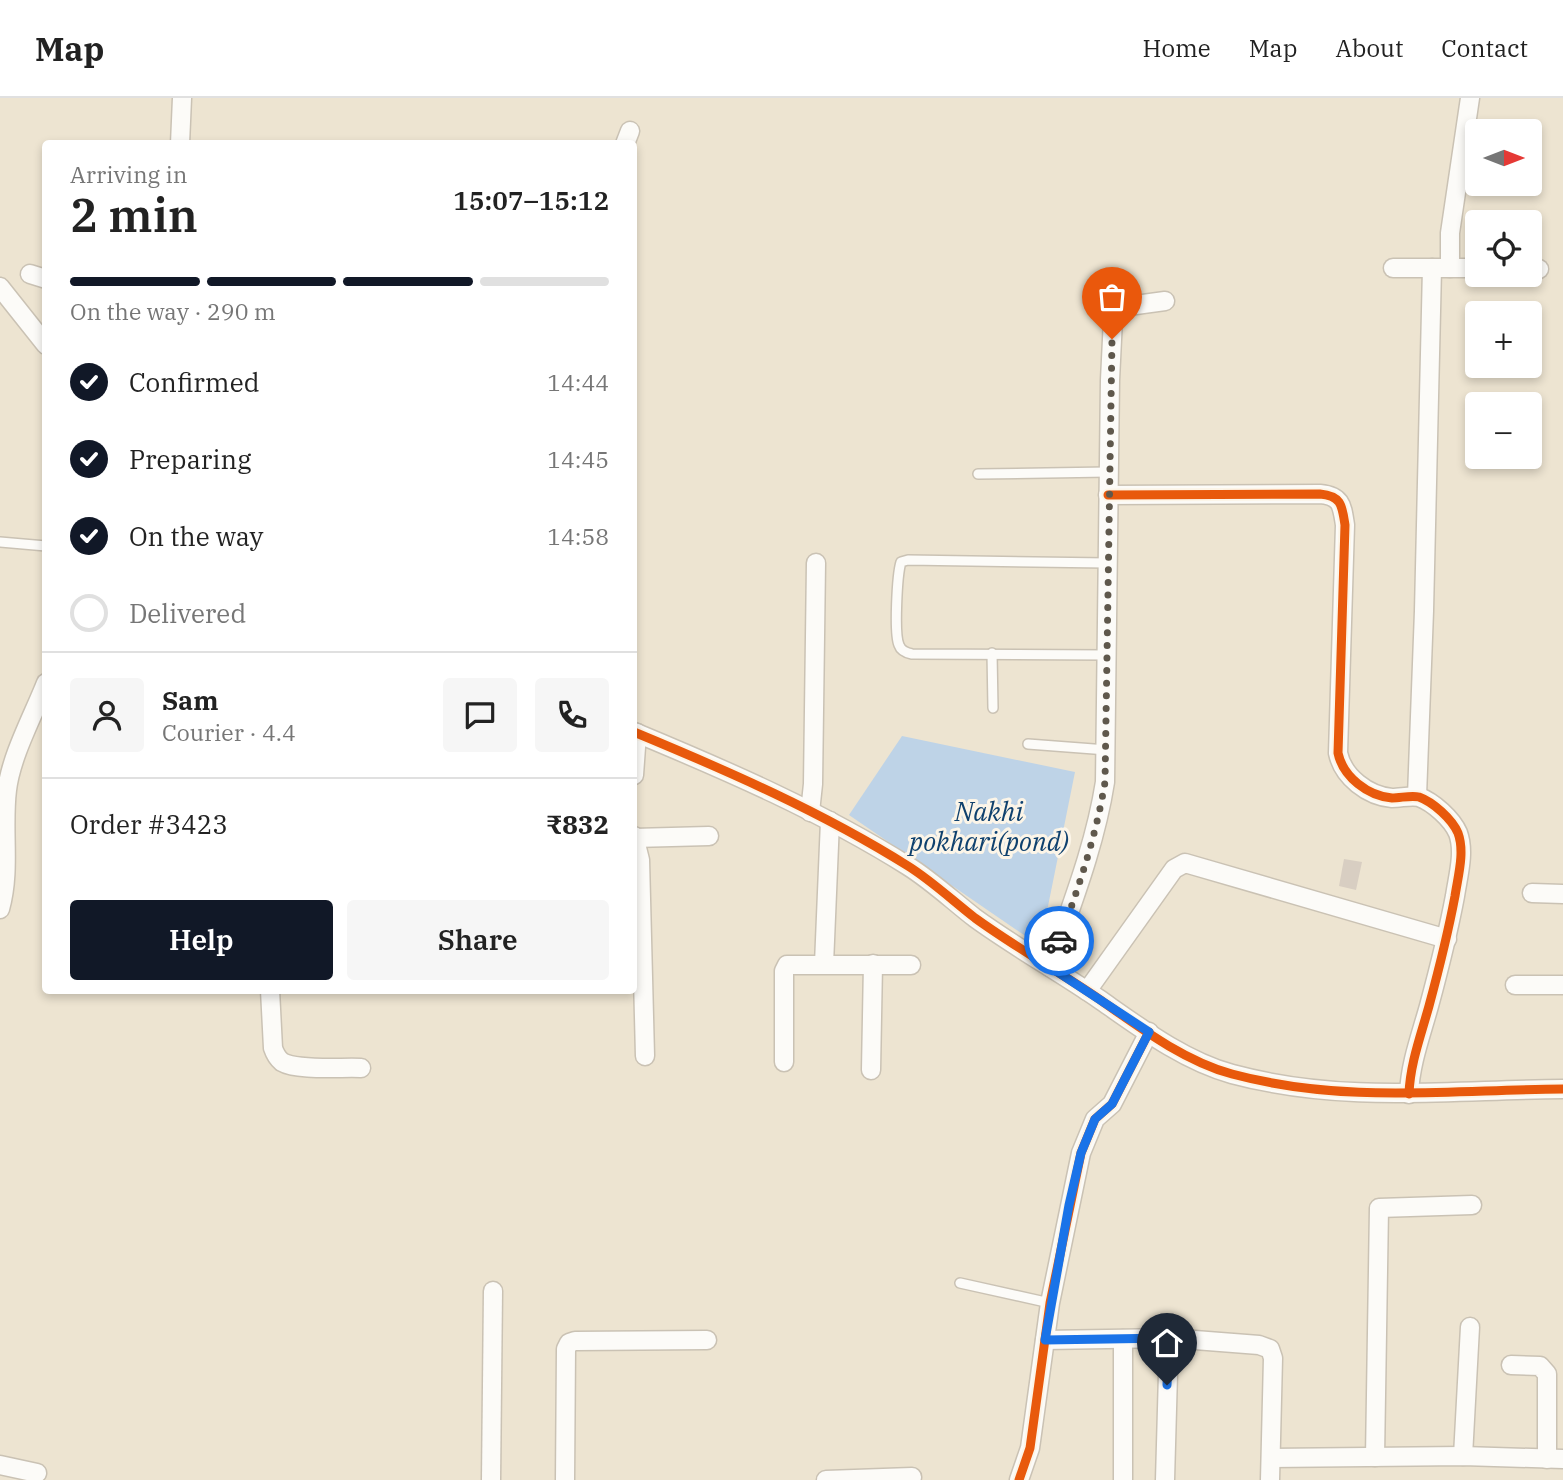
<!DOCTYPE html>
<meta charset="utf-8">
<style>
body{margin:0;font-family:"IBM Plex Serif",serif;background:#f6f6f6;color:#222;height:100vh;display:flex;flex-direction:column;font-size:26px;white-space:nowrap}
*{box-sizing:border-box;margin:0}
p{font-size:23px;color:#767676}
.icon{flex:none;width:38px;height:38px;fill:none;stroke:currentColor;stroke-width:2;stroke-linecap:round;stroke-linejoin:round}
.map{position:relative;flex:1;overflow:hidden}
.side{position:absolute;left:42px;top:42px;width:595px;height:854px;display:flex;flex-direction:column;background:#fff;border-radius:7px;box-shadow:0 4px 10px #0003}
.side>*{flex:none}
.needle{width:46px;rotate:90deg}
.fabs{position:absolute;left:1465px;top:21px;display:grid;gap:14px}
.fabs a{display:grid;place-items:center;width:77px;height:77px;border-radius:7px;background:#fff;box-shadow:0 4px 10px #0003;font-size:35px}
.pin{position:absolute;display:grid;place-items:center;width:60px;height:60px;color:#fff;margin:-72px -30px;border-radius:50% 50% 50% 0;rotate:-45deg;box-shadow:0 0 7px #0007}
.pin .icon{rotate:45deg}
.courier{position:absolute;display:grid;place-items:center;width:70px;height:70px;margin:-35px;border:5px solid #1a73e8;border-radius:50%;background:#fff;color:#222;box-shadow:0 2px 9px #0007}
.head em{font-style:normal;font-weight:600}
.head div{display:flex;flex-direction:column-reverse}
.head{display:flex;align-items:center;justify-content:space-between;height:119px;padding:0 28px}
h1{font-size:46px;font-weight:600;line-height:52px}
.bar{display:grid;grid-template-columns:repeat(4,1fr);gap:10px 7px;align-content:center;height:84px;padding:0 28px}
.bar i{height:9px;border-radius:5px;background:#e0e0e0}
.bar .on{background:#111827}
.bar p{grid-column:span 4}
.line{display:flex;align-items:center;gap:18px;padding:0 28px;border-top:2px solid #e0e0e0}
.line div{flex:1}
.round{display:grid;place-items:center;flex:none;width:74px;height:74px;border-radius:7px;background:#f6f6f6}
ol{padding:0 28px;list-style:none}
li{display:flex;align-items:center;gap:21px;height:77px}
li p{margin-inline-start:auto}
li .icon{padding:7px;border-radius:50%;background:#111827;color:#fff;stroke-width:4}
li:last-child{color:#767676}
li i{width:38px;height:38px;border:4px solid #e0e0e0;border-radius:50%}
.cta{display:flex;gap:14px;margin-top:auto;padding:14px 28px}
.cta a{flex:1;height:80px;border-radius:7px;background:#111827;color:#fff;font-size:28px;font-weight:600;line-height:80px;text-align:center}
.cta a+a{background:#f6f6f6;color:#222}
header{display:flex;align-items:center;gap:42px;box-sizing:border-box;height:98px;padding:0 35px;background:#fff;border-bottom:2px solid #e0e0e0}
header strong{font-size:33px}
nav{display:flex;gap:38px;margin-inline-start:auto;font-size:24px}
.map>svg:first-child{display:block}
.water{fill:#bed3e7}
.building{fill:#d8cec2}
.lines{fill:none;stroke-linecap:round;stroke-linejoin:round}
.lane-casing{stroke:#cac2b4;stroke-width:12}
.street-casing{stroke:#cac2b4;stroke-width:21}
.lane{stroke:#fcfbf8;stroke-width:9}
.street{stroke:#fcfbf8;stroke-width:18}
.cycleway-casing{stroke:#fcf5e8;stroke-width:13}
.cycleway{stroke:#e8590c;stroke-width:9}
.done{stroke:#5f584c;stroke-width:7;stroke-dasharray:0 12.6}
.route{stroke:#1a73e8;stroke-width:9}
.labels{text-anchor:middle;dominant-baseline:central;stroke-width:6;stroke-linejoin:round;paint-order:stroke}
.water-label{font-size:26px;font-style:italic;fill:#0f416e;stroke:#fcf5e8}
</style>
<header>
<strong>Map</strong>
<nav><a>Home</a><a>Map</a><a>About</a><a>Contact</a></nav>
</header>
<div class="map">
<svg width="1563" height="1382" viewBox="0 0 1563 1382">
<rect width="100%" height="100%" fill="#ede4d1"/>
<path class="water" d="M902,638L1075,674L1040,848L849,717Z"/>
<path class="building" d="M1344,761L1362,764L1356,792L1339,788Z"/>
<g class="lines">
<defs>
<g id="lane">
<path d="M978,376L1108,374"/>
<path d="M0,444L46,448"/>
<path d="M992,555L993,610"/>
<path d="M1107,557L912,556C907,555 901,553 899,547C894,536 897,477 901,464L908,462L1107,465"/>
<path d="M1028,646L1107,652"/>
<path d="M960,1185L1050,1205"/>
</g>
<g id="street">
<path d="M180,46L182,0"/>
<path d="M625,46L630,33"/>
<path d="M1393,170H1477"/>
<path d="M1450,170V135L1470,0"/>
<path d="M1530,171H1539"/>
<path d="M30,176L46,181"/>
<path d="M0,189L46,247"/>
<path d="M1108,397L1320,396C1342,398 1342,408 1345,427L1338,655C1343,679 1368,698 1392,700C1401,700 1411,697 1419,699C1433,704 1452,721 1458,735C1465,754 1458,778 1455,798C1448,835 1439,871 1429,908C1421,937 1410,966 1409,996"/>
<path d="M634,634C728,673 822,714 908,768C932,783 953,803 975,820C1015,849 1058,873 1099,901C1139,929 1184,963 1232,976C1344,1006 1449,992 1563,991"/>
<path d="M634,677L637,635"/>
<path d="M1417,698L1424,513L1432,170"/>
<path d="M810,714L813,686L816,465"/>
<path d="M634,738L640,762L645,958"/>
<path d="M634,740L709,738"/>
<path d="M1532,795L1563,796"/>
<path d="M0,811C11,772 2,732 7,692C11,658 33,618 46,585"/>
<path d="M824,866L830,723"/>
<path d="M1050,869C1071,808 1095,748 1105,684L1110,282L1113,221L1121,209L1165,203"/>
<path d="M1515,887H1563"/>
<path d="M270,892L273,950C275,956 277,960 282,964C297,973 342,969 361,970"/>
<path d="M1087,893L1174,771L1185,765L1447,841"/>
<path d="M784,964V873L787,867H911"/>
<path d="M871,972L873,866"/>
<path d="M1123,1241V1382"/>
<path d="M1045,1242L1169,1240L1259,1247L1270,1251L1273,1260L1270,1382"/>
<path d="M1511,1267L1540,1268L1547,1276V1361"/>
<path d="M1463,1358L1470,1229"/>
<path d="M1375,1359L1379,1110L1472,1107"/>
<path d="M1271,1360L1463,1358L1563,1361"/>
<path d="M0,1367L37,1375"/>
<path d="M491,1382L493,1193"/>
<path d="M565,1382L566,1251L569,1245L575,1243L707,1242"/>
<path d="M826,1382L912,1379"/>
<path d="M1019,1382L1030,1350L1050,1205L1081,1055L1095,1021L1112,1006L1149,934"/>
<path d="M1165,1382L1169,1240"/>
</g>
</defs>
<use href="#lane" class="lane-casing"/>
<use href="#street" class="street-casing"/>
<use href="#lane" class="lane"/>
<use href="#street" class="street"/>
<defs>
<g id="cycleway">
<path d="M1108,397L1320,396C1342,398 1342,408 1345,427L1338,655C1343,679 1368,698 1392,700C1401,700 1411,697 1419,699C1433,704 1452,721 1458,735C1465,754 1458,778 1455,798C1448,835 1439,871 1429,908C1421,937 1410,966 1409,996"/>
<path d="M634,634C728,673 822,714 908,768C932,783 953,803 975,820C1015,849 1058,873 1099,901C1139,929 1184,963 1232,976C1344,1006 1449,992 1563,991"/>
<path d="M1019,1382L1030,1350L1050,1205L1081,1055L1095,1021L1112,1006L1149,934"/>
</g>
</defs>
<use href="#cycleway" class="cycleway-casing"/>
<use href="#cycleway" class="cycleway"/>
</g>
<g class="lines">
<path class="done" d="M1059,843C1078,791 1096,739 1105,684L1112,241"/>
<path class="route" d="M1059,843L1050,869L1149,934L1112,1006L1095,1021L1081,1055L1069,1107L1045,1242L1169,1240L1167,1287"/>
</g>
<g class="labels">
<g class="water-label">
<text x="989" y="713">Nakhi<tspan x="989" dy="30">pokhari(pond)</tspan></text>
</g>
</g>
</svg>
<div class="fabs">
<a><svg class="needle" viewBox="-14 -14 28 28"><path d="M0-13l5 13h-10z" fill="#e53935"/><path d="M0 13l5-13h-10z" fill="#767676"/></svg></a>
<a><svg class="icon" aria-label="locate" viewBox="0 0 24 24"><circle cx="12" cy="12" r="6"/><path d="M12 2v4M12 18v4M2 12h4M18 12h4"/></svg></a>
<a>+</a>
<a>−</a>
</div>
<div class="pin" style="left:1112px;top:241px;background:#ea580c"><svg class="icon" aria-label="bag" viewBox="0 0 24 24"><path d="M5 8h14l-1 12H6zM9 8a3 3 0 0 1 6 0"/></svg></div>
<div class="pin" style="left:1167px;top:1287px;background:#1f2937"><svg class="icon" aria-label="home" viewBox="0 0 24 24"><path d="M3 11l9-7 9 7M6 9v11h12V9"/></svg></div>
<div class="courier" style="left:1059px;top:843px"><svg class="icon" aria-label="car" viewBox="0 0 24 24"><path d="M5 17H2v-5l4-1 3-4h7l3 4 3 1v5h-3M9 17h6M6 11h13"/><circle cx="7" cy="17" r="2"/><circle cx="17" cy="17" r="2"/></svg></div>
<section class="side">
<div class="head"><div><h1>2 min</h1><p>Arriving in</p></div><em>15:07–15:12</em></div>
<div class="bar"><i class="on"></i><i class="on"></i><i class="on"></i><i></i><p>On the way · 290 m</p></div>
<ol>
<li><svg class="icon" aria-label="check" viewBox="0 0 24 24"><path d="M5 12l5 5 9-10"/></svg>Confirmed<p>14:44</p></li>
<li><svg class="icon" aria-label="check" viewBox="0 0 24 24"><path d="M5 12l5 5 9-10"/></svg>Preparing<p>14:45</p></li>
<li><svg class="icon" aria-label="check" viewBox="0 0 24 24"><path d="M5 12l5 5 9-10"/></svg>On the way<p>14:58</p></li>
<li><i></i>Delivered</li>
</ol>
<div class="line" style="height:126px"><a class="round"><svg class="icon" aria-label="person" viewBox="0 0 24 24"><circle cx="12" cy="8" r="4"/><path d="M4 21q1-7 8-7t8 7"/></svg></a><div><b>Sam</b><p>Courier · 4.4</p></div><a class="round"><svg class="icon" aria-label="chat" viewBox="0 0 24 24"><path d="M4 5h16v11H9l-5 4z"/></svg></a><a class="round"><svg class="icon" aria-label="phone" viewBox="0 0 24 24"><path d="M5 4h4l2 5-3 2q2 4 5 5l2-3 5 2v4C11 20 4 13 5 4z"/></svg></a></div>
<div class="line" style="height:91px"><div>Order #3423</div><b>₹832</b></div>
<div class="cta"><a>Help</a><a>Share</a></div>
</section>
</div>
